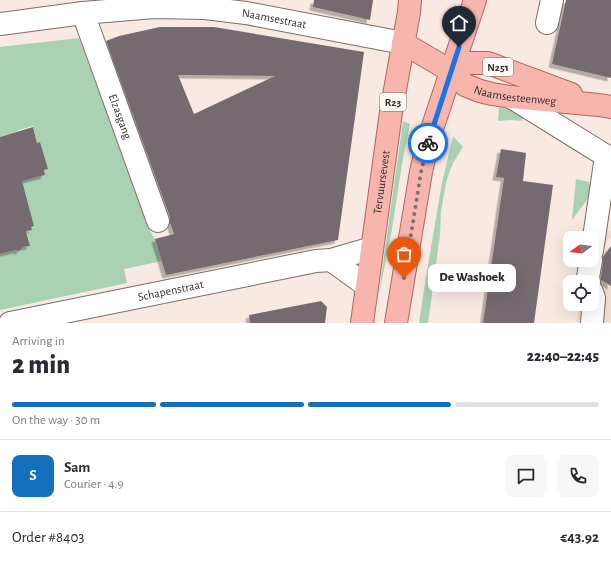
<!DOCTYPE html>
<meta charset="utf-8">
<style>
body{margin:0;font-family:"Alegreya Sans",sans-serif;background:#f7f7f7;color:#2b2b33;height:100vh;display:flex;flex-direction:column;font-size:15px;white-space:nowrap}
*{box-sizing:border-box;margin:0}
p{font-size:13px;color:#7c7c81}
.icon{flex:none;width:22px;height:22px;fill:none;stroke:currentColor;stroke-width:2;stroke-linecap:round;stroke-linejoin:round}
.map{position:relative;height:323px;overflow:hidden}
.drawer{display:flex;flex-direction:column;background:#fff;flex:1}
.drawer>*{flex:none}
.needle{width:26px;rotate:255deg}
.controls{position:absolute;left:563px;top:231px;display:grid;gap:8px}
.controls a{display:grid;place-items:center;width:36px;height:36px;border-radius:8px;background:#fff;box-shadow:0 4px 16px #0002;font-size:20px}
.pin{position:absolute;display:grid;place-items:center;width:34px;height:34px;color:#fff;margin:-41px -17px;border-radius:50% 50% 50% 0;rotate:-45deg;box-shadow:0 0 4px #0007}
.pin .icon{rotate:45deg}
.courier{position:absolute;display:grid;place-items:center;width:40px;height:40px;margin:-20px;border:3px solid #1a73e8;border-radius:50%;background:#fff;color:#222;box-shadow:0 1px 5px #0007}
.bubble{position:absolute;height:28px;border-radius:8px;background:#fff;box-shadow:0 4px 16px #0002;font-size:13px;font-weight:800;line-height:28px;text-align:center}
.summary em{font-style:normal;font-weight:800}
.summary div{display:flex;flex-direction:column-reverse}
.summary{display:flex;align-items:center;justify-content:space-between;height:68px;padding:0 12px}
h1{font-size:26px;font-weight:800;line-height:30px}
.bar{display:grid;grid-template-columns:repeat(4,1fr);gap:6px 4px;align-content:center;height:48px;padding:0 12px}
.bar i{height:5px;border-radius:3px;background:#e1e1e2}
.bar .active{background:#1270bd}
.bar p{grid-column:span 4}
.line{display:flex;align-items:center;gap:10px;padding:0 12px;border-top:1px solid #e1e1e2}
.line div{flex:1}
.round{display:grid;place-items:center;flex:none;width:42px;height:42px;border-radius:8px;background:#f7f7f7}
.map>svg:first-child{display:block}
.built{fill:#f2dbd1}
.green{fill:#a9d1b2}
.building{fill:#766a71;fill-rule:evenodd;filter:url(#shadow)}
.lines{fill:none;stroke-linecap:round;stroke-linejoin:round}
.minor-casing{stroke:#7a6d67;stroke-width:24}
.major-casing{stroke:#af665e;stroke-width:24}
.minor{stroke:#fff;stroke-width:22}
.major{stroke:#f7b5ae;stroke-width:22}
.done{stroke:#7a716d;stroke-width:4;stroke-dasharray:0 7.2}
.route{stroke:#1a73e8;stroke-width:5}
.labels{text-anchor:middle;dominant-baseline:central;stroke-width:4;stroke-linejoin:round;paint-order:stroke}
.shield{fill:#fff9f6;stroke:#726c69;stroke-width:1}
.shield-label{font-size:11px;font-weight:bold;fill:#35302d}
.street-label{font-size:12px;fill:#35302d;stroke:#fff9f6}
</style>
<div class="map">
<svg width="611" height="323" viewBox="0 0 611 323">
<defs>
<filter id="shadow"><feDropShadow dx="-3.5" dy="3.5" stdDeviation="0" flood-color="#0004"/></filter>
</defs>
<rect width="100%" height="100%" fill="#f9e9e3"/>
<path class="built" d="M587,231H611V238H610L596,258L592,273L611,286V323H577L579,304H592Z"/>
<g class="green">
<path d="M79,38L150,231L155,239L162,261L124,269L127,283L0,310V254L16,250H19L22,247L30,246L27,231L31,230V227L34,226L28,210H30L29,208L19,180L30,179L45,175V170L47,169L40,142L37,143L33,126L18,130V131L0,137V47Z"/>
<path d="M499,108L510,109L524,113L522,121L510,120L498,121Z"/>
<path d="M403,121L410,124L402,164L392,229L378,299Z"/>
<path d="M453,136L463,147L453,163L449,173L446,183L441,211L440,235L428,323H419L426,277L442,183Z"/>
<path d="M576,179L589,182L592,193L572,220Z"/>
</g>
<g class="building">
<path d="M314,0H373L370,20L313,7Z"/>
<path d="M566,0H611V78L552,64Z"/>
<path d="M160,27H214L364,52L338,240L166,275L155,239L174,234L170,223V217L106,41L119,36ZM178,75L275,76L194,114Z"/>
<path d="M33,127L37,143L40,142L48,169L44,170L45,175L22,181L34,226L31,227L32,230L26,231L30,246L23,247L19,251L16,250L0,254V137Z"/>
<path d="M501,149L526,153L523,181L553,185L534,323H483L504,178L496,177Z"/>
<path d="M611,246V286L601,280V277L603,262V257Z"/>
<path d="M321,301L327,307L325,323H250L249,315Z"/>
</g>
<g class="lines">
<defs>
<g id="minor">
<path id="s1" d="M83,13L158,221"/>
<path d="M547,23L552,0"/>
<path id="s2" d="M0,24L83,13L154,7L205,8L246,13L403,43"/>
<path d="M511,97L611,159"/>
<path d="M592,251L606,156"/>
<path d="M331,260L367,286"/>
<path d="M589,282L588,277L591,260"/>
<path id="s3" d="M10,323L316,261L331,260L372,248"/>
<path d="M592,323L594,298L592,292"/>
</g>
<g id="major">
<path id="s4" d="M403,43L451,71L465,85L480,91L492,94L511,97L599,105L611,107"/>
<path d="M451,71L467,63H488L571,94"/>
<path id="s5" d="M362,323L391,112L409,12L410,0"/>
<path d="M396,323L421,172L428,141L475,0"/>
</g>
</defs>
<use href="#minor" class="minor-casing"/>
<use href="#major" class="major-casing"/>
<use href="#minor" class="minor"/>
<use href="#major" class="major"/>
</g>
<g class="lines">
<path class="done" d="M404,278L421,172L428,143"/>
<path class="route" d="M428,143L459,47"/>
</g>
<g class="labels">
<g class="shield">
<rect x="483" y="58" width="30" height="18" rx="3"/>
<rect x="380" y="93" width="26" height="18" rx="3"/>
</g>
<g class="shield-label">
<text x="498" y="67">N251</text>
<text x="393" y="102">R23</text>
</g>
<g class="street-label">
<text stroke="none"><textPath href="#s2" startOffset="276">Naamsestraat</textPath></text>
<text stroke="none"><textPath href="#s4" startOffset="127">Naamsesteenweg</textPath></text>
<text stroke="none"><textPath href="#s1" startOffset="110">Elzasgang</textPath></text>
<text stroke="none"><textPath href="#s5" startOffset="142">Tervuursevest</textPath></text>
<text stroke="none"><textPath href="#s3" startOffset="164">Schapenstraat</textPath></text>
</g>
</g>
</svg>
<div class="controls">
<a><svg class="needle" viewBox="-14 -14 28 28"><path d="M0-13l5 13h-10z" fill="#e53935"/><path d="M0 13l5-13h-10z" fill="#7c7c81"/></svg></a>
<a><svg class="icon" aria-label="locate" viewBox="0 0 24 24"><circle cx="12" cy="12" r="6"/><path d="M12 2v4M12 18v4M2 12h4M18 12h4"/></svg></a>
</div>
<div class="pin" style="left:404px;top:278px;background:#ea580c"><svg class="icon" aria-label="bag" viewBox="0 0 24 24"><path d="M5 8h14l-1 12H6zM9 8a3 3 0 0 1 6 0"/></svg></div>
<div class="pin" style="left:459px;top:47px;background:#1f2937"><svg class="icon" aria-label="home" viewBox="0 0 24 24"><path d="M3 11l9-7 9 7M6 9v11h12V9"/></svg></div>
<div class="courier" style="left:428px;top:143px"><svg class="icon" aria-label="bike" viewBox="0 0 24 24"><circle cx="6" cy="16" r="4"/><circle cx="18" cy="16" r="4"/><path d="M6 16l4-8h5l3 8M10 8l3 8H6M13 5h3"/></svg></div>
<div class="bubble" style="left:428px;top:264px;width:88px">De Washoek</div>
</div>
<section class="drawer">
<div class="summary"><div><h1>2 min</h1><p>Arriving in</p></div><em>22:40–22:45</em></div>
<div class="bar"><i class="active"></i><i class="active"></i><i class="active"></i><i></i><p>On the way · 30 m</p></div>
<div class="line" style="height:72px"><b class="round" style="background:#1270bd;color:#fff">S</b><div><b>Sam</b><p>Courier · 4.9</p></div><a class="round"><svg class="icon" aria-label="chat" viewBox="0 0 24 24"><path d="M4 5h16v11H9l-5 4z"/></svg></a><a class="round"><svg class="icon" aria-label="phone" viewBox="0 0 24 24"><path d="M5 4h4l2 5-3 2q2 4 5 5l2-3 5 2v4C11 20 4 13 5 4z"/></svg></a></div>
<div class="line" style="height:52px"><div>Order #8403</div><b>€43.92</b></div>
</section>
